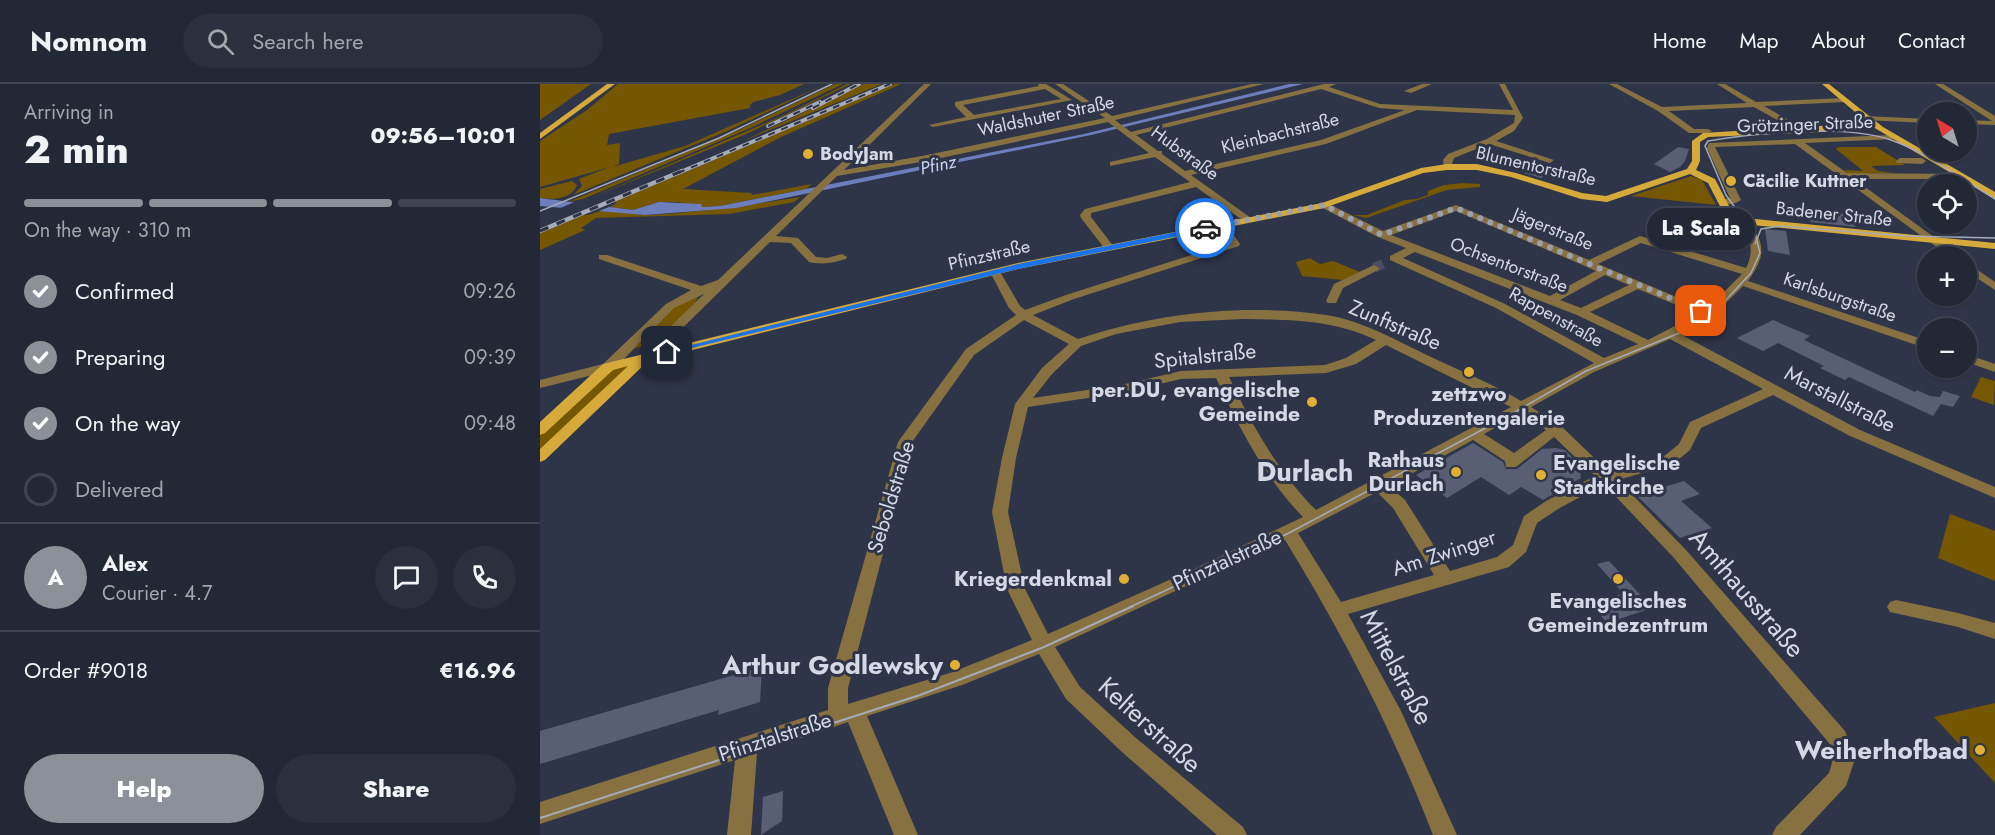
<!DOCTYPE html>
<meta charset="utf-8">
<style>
body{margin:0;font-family:Jost,sans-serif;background:#2b303f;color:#f1f3f6;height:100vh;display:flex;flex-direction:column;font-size:22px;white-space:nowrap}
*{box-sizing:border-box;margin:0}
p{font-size:20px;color:#a3a6ad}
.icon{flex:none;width:33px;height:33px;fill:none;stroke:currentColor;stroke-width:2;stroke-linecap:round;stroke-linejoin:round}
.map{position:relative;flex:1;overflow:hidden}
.details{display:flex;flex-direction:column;background:#232837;width:540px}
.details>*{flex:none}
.needle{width:39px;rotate:322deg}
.fabs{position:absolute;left:1377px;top:18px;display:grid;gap:12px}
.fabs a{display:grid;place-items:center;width:60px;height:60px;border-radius:50%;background:#232837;box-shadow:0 2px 4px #0004,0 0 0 2px #404452;font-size:30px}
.pin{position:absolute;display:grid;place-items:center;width:51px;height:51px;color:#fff;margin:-26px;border-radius:12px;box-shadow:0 3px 9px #0006}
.courier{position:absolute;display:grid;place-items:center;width:60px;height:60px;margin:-30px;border:4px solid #1a73e8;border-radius:50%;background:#fff;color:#222;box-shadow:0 2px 8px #0007}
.bubble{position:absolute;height:42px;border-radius:21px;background:#232837;box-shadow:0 2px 4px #0004,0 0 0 2px #404452;font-size:20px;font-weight:800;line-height:42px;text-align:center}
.overview em{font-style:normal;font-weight:800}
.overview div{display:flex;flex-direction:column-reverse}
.overview{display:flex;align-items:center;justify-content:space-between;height:102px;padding:0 24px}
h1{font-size:39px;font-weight:800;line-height:45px}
.bar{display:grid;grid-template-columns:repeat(4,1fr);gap:9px 6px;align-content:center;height:72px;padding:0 24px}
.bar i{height:8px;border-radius:4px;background:#404452}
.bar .on{background:#8c9099}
.bar p{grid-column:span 4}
.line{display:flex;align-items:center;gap:15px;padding:0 24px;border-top:2px solid #404452}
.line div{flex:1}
.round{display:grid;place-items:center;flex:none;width:63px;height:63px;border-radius:32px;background:#2b303f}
ol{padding:0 24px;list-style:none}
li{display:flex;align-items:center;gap:18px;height:66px}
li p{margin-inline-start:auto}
li .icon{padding:6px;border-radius:50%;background:#8c9099;color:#fff;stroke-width:4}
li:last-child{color:#a3a6ad}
li i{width:33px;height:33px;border:3px solid #404452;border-radius:50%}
.action{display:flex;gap:12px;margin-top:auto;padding:12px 24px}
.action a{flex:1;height:69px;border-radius:36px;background:#8c9099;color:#fff;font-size:24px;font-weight:800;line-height:69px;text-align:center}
.action a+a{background:#2b303f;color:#f1f3f6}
header{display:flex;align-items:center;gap:36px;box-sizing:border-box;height:84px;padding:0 30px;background:#232837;border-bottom:2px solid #404452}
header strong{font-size:28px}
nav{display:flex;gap:33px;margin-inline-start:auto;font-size:21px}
.search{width:420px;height:54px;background:#2b303f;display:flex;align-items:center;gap:15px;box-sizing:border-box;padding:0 21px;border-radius:33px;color:#a3a6ad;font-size:22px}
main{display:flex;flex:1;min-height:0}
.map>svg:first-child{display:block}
.green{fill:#755702}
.water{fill:#6d7ebd}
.pier{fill:#2f3549}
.building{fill:#585f75}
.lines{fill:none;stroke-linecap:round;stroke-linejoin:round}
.minor-tunnel{stroke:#484e61;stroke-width:10;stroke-dasharray:10 5;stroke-linecap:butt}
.minor{fill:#877141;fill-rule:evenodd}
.major{fill:#d6a93b;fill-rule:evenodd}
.tram-far1{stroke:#a6abba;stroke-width:1.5}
.tram{stroke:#a6abba;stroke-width:2}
.rail-far1-casing{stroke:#a6abba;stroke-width:4}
.rail-casing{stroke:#a6abba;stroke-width:4.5}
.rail-far1{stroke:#2f3549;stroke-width:2;stroke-dasharray:7;stroke-linecap:butt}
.rail{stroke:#2f3549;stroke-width:3;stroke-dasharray:9;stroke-linecap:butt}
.route{fill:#1a73e8}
.done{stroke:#9ba0af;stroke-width:6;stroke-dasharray:0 10.8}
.poi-dot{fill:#e1af34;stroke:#2f3549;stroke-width:2}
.labels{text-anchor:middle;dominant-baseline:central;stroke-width:6;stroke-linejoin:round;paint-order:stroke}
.far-street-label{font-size:18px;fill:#d5d9e6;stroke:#2f3549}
.far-poi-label{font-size:18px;font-weight:bold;fill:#d5d9e6;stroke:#2f3549;text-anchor:start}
.far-water-label{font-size:18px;font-style:italic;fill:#c9d4f8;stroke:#2f3549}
.street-label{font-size:21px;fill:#d5d9e6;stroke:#2f3549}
.poi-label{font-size:21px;font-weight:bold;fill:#d5d9e6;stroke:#2f3549;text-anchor:end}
.near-street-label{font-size:26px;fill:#d5d9e6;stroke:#2f3549}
.near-poi-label{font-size:26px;font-weight:bold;fill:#d5d9e6;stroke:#2f3549;text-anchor:end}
.district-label{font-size:27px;font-weight:bold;fill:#d5d9e6;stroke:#2f3549}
</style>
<header>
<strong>Nomnom</strong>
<div class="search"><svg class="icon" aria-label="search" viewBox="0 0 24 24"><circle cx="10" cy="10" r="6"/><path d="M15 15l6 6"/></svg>Search here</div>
<nav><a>Home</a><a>Map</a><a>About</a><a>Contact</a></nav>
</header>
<main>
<section class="details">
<div class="overview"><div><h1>2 min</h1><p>Arriving in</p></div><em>09:56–10:01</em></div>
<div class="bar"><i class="on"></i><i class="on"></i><i class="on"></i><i></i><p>On the way · 310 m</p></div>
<ol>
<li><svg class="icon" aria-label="check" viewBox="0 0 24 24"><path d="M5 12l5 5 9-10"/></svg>Confirmed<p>09:26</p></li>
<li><svg class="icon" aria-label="check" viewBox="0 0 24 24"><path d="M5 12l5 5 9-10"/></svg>Preparing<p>09:39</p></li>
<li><svg class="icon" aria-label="check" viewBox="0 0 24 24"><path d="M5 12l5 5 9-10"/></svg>On the way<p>09:48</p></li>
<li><i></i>Delivered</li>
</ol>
<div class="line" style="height:108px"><b class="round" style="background:#8c9099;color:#fff">A</b><div><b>Alex</b><p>Courier · 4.7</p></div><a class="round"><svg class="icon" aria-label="chat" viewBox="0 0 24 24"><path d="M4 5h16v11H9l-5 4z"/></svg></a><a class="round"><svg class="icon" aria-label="phone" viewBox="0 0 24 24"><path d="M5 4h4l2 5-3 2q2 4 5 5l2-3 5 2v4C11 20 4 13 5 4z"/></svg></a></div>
<div class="line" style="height:78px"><div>Order #9018</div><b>€16.96</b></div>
<div class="action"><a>Help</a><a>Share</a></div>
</section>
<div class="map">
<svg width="1455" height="751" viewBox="0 0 1455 751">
<rect width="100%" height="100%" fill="#2f3549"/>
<g class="green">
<path d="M0,0H51L0,36Z"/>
<path d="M78,0H264L240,11L213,18L210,21V24L69,50L67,61L80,59L79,80L72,83L145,62L286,0L187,47L33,111L42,102L39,95L41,94L70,83L0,103V57L47,26Z"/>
<path d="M295,0H303L208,45L43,115L28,118L199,46Z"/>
<path d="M307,0H311L204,51L48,115L240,33Z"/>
<path d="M323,0H342L203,57Z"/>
<path d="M354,0H361L241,53L143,105L211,109L212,111L272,100L266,105L180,122L162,123L138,118H119L93,126L69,123L77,119L74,118Z"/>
<path d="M1298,63H1336L1365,81L1331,82L1338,87L1354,89H1307L1304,86L1323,87L1296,65Z"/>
<path d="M1151,92L1162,96L1176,121L1091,112Z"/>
<path d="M32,97L37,101C32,115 13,116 0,114V105Z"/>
<path d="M922,99L940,100V103L907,106L826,134L813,131H827L865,116L877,115L888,111V107L904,101Z"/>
<path d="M260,113L254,118L189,130L56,134L41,144L45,146L0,166V149L43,131C50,132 53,128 60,127C70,125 93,131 107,131C159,129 209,121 260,113Z"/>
<path d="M770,174L780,180L793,177L820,188L803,196L762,192L756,178Z"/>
<path d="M154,212L158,214L154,220L113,260L95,264L138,219Z"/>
<path d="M96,279L0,369V349L67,286Z"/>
<path d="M1441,293L1455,297L1454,321L1431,313Z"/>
<path d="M1410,430L1455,447V497L1398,474Z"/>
<path d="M1455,619V699L1394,633Z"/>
</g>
<path class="water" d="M749,0H763L551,51L196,124L105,131L0,122V114L93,126L119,118L161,120L162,123L180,122L544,50Z"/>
<path class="pier" d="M39,116L69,120L74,121L54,129L16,126Z"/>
<g class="building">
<path d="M1138,63L1149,65L1145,77L1140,83L1130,88L1114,80Z"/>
<path d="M1003,79L1022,84L1001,94L984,89Z"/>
<path d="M1263,126L1306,130L1316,143L1271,138Z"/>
<path d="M1225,145L1246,147L1250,171L1228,167Z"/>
<path d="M1233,236L1270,252L1264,256L1375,308L1377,306L1390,312L1400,313L1403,307L1420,312L1413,323L1401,320L1393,332L1309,293L1305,296L1280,284L1284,282L1238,259L1223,267L1197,254Z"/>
<path d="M933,359L963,378L966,385H977L1002,365L1016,364L1025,366L1039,380L1041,394L1003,416L981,403L969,411L941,393L907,414L876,391Z"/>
<path d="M1144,397L1160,410L1141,417L1172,444L1140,454L1096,411Z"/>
<path d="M1069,477L1105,516L1112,524L1067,539L1051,520L1083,509L1057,480Z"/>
<path d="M222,583L220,618L178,631L179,626L0,680V647Z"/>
<path d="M243,707L242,737L221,751L223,713Z"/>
</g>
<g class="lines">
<path class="minor-tunnel" d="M834,184L847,178"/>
<g class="minor">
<path d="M384,0H391L304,86L387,71L565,34L515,0H523L572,32L712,0H724L575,36L591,48L784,0H796L789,3L840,20L973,26L959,0H965L983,34L974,47L956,57L1014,76L1010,79L949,60L914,74L910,85H904L903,76L908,70L947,55L974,39L975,31L877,26L786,60L651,91L711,134V138H705L656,103L551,129V133L574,163L569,166L565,165L541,134L540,131L545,125L650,98L615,73L570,82V78L609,69L568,38L387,77L297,92L236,152L258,154L276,173L287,174L302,170L307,173L306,175C293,179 283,181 269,178L251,159L230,158L109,277H99L98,274L164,210L134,224L73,286L0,304V296L63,280L126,220L151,206L59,175V171H67L161,202L178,196ZM781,5L839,24L865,26L781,56L645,87L622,70V67H618L596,51Z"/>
<path d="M498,0H506L532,16L393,43L389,41L426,33L415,22V18L499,2ZM505,5L521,15L434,31L423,21Z"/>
<path d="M882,0H892L871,9L864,7Z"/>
<path d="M1069,0H1077L1122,23L1207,19L1177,0H1185L1216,18L1304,14L1308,16L1304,18L1224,22L1264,45L1265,47L1261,49L1214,23L1129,27L1154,45H1168L1172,47L1168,49H1149L1118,27Z"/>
<path d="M1395,0H1403L1455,32V41L1426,40V36L1452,37Z"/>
<path d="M1326,32L1388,35V39L1323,36L1322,34Z"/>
<path d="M1352,51H1355V55L1265,59L1307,89L1423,90L1424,92L1420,95H1314L1420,172H1409L1255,60L1175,63L1201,116C1195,121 1182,122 1176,117L1190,114L1167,64L1169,59Z"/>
<path d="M1360,74H1382L1386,77L1382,80L1357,79L1356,77Z"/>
<path d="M781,119H787L843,147L916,121L1049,176L1100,152L1206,184C1216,164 1209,153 1197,137L1202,134C1208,137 1211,142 1215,148C1228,166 1219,181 1208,197L1388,257V265L1203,202L1172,233L1140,250L1320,346L1455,403V414L1310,352L1233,311L1161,344L1150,366L1133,380L1078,396L1146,466L1305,647L1315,675L1306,702L1260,751H1232L1236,743L1289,689L1293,675L1289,659L1134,474L1064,400L1018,425L997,439L986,468L969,483L808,530L861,627L917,751H893C853,648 803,550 745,456L515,563L540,603L596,654L703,743L707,751H677L582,668L526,615L499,570L422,601L327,632L378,751H354L308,638L217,669L211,751H187L195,676L0,740V718L288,626V604L358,358L426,265L476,231L469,224L450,188L451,186H459L480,222L485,226L526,211L689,159L676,141L681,138L685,139L700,160L699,162L534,215L493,231L538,255C615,229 706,219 786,231C824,237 857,257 891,273C921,287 953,300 981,317L1054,279L956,224L850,176V172L866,164L838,153L781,123ZM916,127L1045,182L1056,187L1010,212L851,151ZM1101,159L1202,190L1178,214L1165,225L1058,180ZM875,168L1037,231L1098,260L1064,274L965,220L863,174ZM1065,191L1089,201L1041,224L1020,216ZM1098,205L1158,230L1108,256L1050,228ZM703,235C752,236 791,235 836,256L806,274L785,281L641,287L581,301L493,314L512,290L541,262L576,250L640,238ZM484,236L529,260L502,284L475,320L462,374L452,428L467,505L492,556L413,588L308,620V604L372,358L434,271ZM1130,255L1223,305L1150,338L1139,360L1123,373L1069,388L1021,342L991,323L1054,288ZM846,261L971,323L776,426C738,388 712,341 689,293L786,289L816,280ZM676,294C699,343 724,393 763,433L654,485L508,550L485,505L468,428L476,374L488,323L581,309L641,295ZM981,329L1006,346L974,369L944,350ZM1014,353L1055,392L1006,417L984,432L973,461L957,473L910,487L865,416L849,402L933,356L965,377L966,383H976ZM837,408L853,424L894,491L801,518L758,449Z"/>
<path d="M1426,178L1455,198V206L1426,187Z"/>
<path d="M834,181L839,184L838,186L803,204L796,219H788L786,217L794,200Z"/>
<path d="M1426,270L1455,280V288L1426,278Z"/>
<path d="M1356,516L1418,529L1455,539V555L1418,543L1350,528L1347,523L1350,518Z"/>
</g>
<g class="major">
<path d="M67,0H75L0,55V49Z"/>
<path d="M1282,0H1289L1343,43L1455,108V115L1333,43L1303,47L1168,53L1160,58V77L1156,86L1175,95L1189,122L1205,134L1455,159V165L1202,140L1182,126L1168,99L1150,90L1067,118L1041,115L971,93L937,86H907L883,89L784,124L478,185L108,277L5,376L0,378V365L88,282L73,286L5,349L0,351V338L63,280L478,179L782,119L881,84L907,80H937L976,89L1042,109L1066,112L1147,85L1152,77V57L1163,49L1328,39Z"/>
</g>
<g class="tram-far1">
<path d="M0,127L179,54L292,0"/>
<path d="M1215,160L1221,145L1240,142L1366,152L1455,154"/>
<path d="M590,523L749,449L968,332L1046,287L1154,243L1171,232L1211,189L1220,169L1216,153L1186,111L1165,62L1168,57C1217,49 1305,40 1351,56C1388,69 1421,95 1455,115"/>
</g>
<path class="tram" d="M0,734L380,611L504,563L593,522"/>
<defs>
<g id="rail-far1">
<path d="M273,24L319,0"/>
<path d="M228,42L280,18"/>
<path d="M138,89L350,0"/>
</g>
<path id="rail" d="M0,147L142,87"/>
</defs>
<use href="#rail-far1" class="rail-far1-casing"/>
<use href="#rail" class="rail-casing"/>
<use href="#rail-far1" class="rail-far1"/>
<use href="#rail" class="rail"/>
</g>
<path class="route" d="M665,142L668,146L478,185L127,270L123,268L478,180Z"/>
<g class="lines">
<path class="done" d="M665,144L784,121L842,151L916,124L1161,227"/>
</g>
<g class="poi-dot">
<circle cx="268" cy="70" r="6"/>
<circle cx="1191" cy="97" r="6"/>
<circle cx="929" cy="288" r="6"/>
<circle cx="772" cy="318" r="6"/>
<circle cx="916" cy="388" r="6"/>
<circle cx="1001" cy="391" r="6"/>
<circle cx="584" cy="495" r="6"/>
<circle cx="1078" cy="495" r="6"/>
<circle cx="415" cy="581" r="6"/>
<circle cx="1440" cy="666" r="6"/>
</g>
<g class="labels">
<g class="far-street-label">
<text transform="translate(506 32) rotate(-12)">Waldshuter Straße</text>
<text transform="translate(1265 40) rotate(-2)">Grötzinger Straße</text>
<text transform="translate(740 49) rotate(-14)">Kleinbachstraße</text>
<text transform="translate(645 69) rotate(36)">Hubstraße</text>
<text transform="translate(996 82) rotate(13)">Blumentorstraße</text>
<text transform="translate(1294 130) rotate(6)">Badener Straße</text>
<text transform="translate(1013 145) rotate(22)">Jägerstraße</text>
<text transform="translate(449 171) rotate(-13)">Pfinzstraße</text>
<text transform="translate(969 181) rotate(21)">Ochsentorstraße</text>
<text transform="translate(1300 213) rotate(19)">Karlsburgstraße</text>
<text transform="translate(1016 233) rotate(29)">Rappenstraße</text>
</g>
<g class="far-poi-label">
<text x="280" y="70">BodyJam</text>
<text x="1203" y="97">Cäcilie Kuttner</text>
</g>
<g class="far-water-label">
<text transform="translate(398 81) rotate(-12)">Pfinz</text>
</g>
<g class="street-label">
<text transform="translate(855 241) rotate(23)">Zunftstraße</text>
<text transform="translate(665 272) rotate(-6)">Spitalstraße</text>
<text transform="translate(1300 315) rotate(27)">Marstallstraße</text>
<text transform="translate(351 413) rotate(-73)">Seboldstraße</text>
<text transform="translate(904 469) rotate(-18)">Am Zwinger</text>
<text transform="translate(687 476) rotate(-25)">Pfinztalstraße</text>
<text transform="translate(235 653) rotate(-18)">Pfinztalstraße</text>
</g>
<g class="poi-label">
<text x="760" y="306">per.DU, evangelische<tspan x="760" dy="24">Gemeinde</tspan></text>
<text x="929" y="310" text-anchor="middle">zettzwo<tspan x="929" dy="24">Produzentengalerie</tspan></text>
<text x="904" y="376">Rathaus<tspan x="904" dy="24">Durlach</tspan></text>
<text x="1013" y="379" text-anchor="start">Evangelische<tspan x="1013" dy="24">Stadtkirche</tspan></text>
<text x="572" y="495">Kriegerdenkmal</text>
<text x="1078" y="517" text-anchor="middle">Evangelisches<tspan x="1078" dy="24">Gemeindezentrum</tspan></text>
</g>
<g class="near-street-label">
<text transform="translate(1207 509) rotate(49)">Amthausstraße</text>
<text transform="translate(857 583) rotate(62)">Mittelstraße</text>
<text transform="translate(610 641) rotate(42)">Kelterstraße</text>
</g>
<g class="near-poi-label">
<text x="403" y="581">Arthur Godlewsky</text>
<text x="1428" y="666">Weiherhofbad</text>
</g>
<g class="district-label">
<text x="765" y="387">Durlach</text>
</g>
</g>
</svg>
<div class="fabs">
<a><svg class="needle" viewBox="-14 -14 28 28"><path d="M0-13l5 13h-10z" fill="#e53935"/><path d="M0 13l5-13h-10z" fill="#a3a6ad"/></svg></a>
<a><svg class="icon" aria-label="locate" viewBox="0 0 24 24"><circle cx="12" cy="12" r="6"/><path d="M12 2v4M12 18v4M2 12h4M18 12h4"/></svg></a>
<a>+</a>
<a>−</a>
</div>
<div class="pin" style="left:1161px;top:227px;background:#ea580c"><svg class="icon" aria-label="bag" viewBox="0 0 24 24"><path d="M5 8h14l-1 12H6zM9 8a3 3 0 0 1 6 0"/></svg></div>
<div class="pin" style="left:127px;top:268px;background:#1f2937"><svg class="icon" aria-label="home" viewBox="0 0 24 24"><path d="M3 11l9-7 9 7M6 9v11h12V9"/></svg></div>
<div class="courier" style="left:665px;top:144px"><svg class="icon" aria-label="car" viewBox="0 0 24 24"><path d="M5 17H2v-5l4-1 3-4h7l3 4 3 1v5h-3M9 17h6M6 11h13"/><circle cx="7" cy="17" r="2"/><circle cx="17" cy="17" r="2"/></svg></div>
<div class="bubble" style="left:1107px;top:124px;width:108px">La Scala</div>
</div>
</main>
